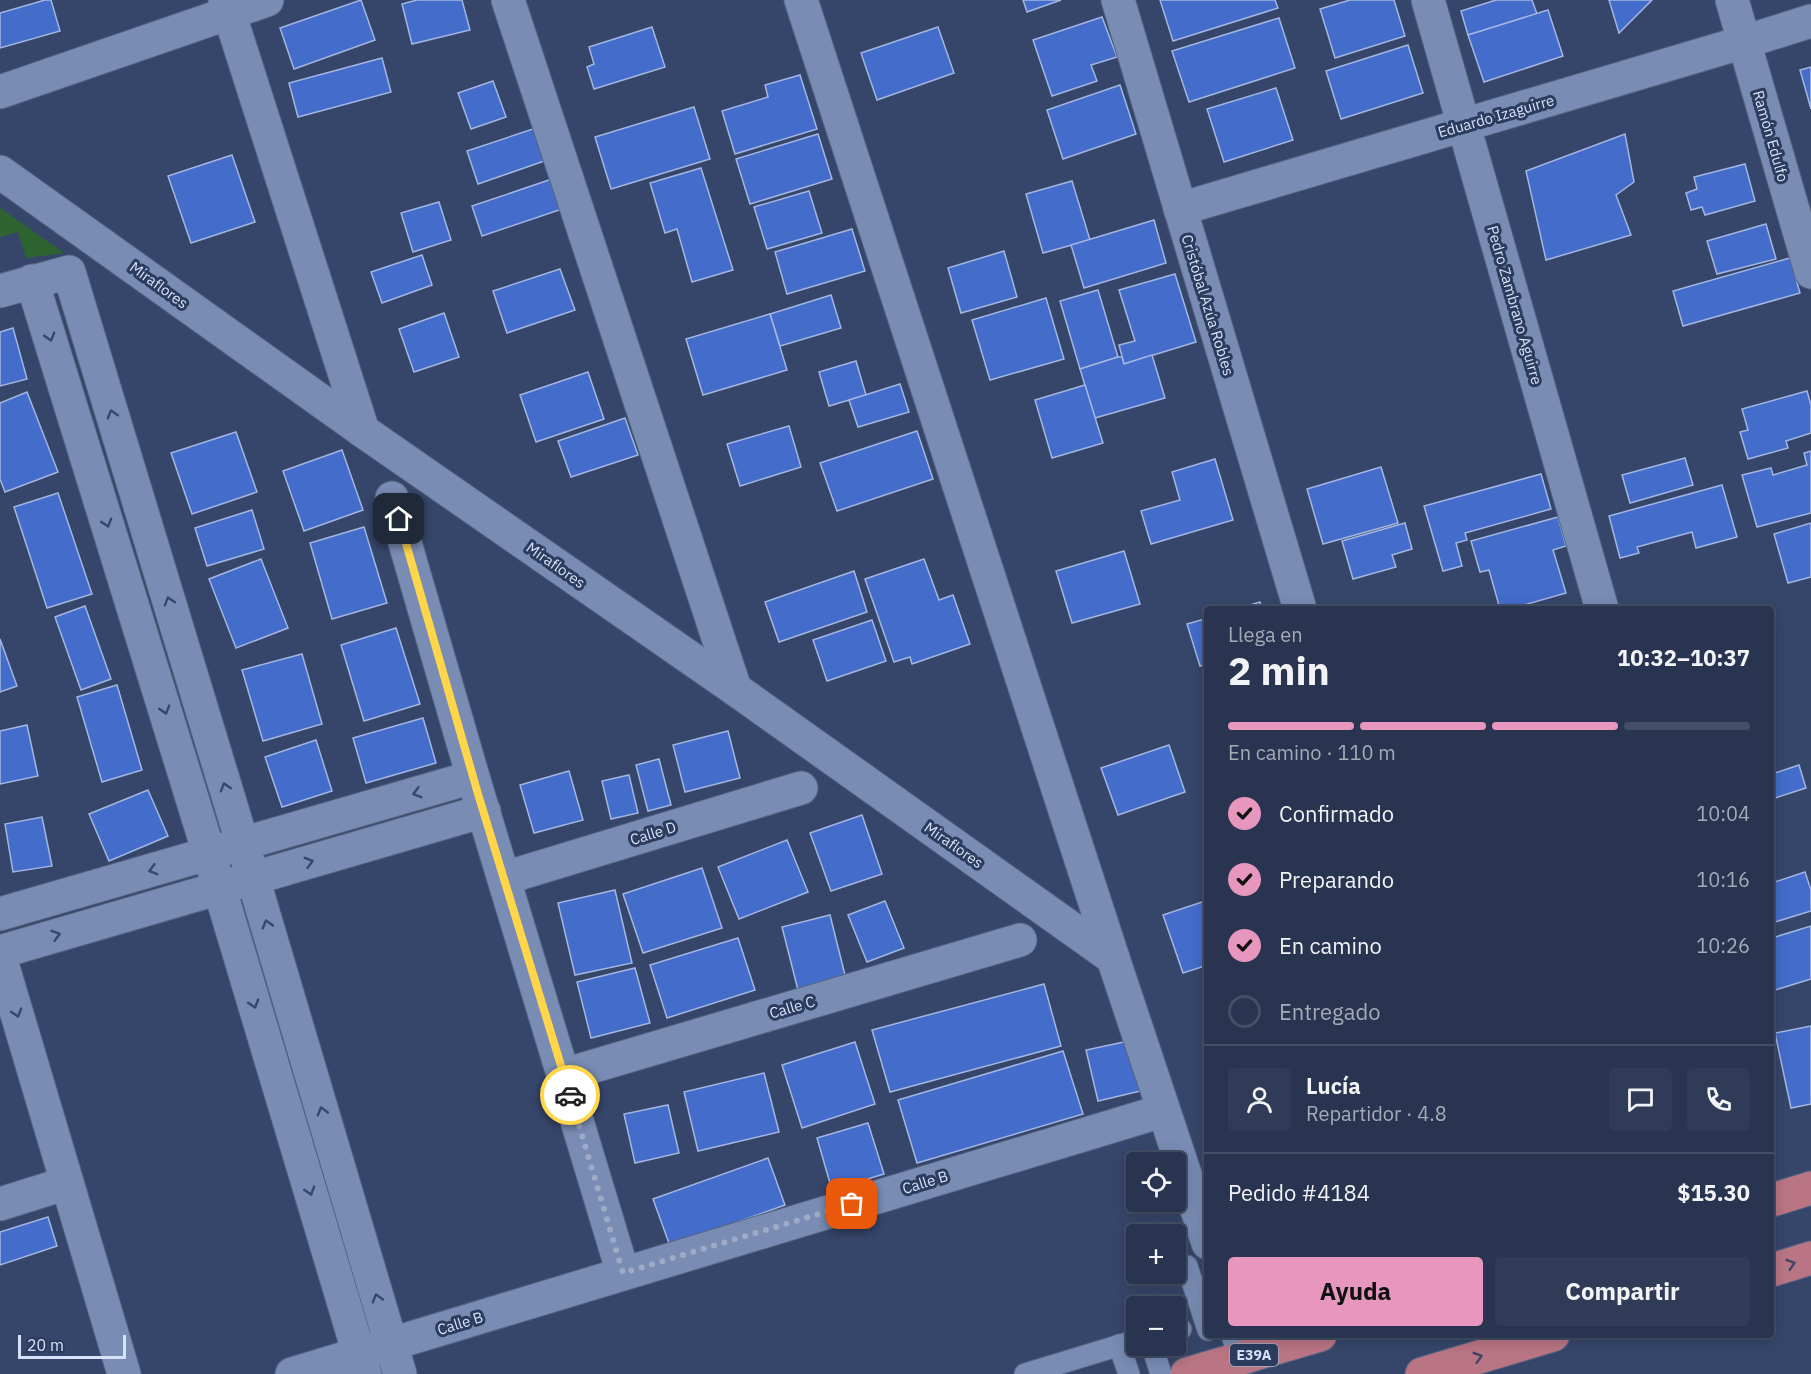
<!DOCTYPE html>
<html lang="es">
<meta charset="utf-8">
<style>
body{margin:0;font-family:"IBM Plex Sans",sans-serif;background:#303c57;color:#f1f3f6;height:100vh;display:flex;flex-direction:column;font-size:22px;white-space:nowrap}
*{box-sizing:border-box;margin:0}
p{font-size:20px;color:#a5aab7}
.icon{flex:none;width:33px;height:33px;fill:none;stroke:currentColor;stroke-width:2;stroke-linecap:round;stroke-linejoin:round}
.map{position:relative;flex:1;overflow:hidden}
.panel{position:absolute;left:1204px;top:606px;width:570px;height:732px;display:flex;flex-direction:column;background:#283450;border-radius:6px;box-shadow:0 3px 15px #0003,0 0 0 2px #444f67}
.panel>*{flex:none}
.buttons{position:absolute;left:1126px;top:1152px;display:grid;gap:12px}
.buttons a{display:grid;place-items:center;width:60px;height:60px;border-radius:6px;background:#283450;box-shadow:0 3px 15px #0003,0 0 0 2px #444f67;font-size:30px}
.scale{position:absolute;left:18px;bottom:15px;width:108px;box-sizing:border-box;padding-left:6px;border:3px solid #d7e2f8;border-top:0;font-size:16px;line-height:21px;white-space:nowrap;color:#d7e2f8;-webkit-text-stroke:4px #2b3c5e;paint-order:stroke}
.pin{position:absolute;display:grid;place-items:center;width:51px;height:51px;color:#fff;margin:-26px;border-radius:12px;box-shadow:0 3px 9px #0006}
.courier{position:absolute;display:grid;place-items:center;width:60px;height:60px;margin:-30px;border:4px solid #ffd54a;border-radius:50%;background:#fff;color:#222;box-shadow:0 2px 8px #0007}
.headline em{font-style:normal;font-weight:700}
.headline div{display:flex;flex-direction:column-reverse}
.headline{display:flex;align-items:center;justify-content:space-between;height:102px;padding:0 24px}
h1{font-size:39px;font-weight:700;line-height:45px}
.bar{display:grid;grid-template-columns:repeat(4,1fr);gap:9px 6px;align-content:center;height:72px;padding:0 24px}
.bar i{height:8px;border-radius:4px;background:#444f67}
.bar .current{background:#e797bd}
.bar p{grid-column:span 4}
.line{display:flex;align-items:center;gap:15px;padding:0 24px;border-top:2px solid #444f67}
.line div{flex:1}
.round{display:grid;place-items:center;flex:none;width:63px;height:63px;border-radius:6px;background:#303c57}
ol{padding:0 24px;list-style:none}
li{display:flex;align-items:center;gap:18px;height:66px}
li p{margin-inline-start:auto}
li .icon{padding:6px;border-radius:50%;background:#e797bd;color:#111;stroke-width:4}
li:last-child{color:#a5aab7}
li i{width:33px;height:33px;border:3px solid #444f67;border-radius:50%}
.action{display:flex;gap:12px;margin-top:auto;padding:12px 24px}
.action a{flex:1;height:69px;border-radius:6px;background:#e797bd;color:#111;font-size:24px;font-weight:700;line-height:69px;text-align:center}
.action a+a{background:#303c57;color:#f1f3f6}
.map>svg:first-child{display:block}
.green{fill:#2e6430}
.building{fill:#436ccb;stroke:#a2b6e0;stroke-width:1.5}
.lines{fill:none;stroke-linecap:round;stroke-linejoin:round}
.service-casing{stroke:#556380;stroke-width:23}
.minor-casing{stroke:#556380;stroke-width:35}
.primary-casing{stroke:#556380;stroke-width:35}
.service{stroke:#798cb4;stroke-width:21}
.minor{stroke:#798cb4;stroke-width:33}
.primary{stroke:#b97583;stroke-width:33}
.oneway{stroke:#37486b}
.oneway2{stroke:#404564}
.done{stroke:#9fabc6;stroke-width:6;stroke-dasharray:0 10.8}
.route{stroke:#ffd54a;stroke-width:8}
.labels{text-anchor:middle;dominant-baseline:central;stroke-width:6;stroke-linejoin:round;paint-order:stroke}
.shield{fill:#2b3c5e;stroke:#a3b0ca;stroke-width:1.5}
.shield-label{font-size:14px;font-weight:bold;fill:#d7e2f8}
.street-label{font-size:15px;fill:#d7e2f8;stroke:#2b3c5e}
</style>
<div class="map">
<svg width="1811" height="1374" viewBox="0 0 1811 1374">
<rect width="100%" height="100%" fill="#36466a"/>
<path class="green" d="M0,208L64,253L26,258L18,232L0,237Z"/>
<g class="building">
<path d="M45,0H51L60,31L0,48V13Z"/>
<path d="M361,0L375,40L294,69L280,28Z"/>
<path d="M417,0H462L470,30L412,44L402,4Z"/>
<path d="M1023,0H1061L1027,12Z"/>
<path d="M1160,0H1275L1278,8L1173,41Z"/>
<path d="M1350,0H1394L1405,36L1335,58L1320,9Z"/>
<path d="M1496,0H1532L1537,14L1468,35L1461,11Z"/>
<path d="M1609,0H1652L1619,33Z"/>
<path d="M1548,10L1563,56L1484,82L1468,35Z"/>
<path d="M1102,17L1117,57L1091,65L1097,81L1052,96L1033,40Z"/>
<path d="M1279,18L1295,68L1189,102L1172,51Z"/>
<path d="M652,27L665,67L594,89L587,67L594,64L589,47Z"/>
<path d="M938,27L954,73L877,100L861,53Z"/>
<path d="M1408,45L1423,93L1341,119L1326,71Z"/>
<path d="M382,58L391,92L298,117L289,83Z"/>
<path d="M1811,67V109L1800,70Z"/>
<path d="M800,75L817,129L735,154L722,111L768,97L765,85Z"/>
<path d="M493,81L506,117L471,129L458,93Z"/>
<path d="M1120,85L1136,134L1063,159L1047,110Z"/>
<path d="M1276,88L1293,140L1224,162L1207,109Z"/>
<path d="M694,107L710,159L611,189L595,137Z"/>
<path d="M539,127L550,159L478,184L467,151Z"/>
<path d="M818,134L832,179L750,204L736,159Z"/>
<path d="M1625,134L1634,182L1616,195L1631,235L1546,260L1526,171Z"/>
<path d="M232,155L255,222L191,243L168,176Z"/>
<path d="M1745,164L1755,201L1705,215L1702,207L1691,210L1686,193L1697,189L1694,177Z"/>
<path d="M701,168L733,270L692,282L677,229L665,233L650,183Z"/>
<path d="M555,178L565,208L482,236L472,206Z"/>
<path d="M1072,181L1090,240L1043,253L1026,194Z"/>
<path d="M809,191L822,233L767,249L754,207Z"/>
<path d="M439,202L451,240L413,252L401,213Z"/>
<path d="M1154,220L1166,263L1084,288L1071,245Z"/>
<path d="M1766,224L1776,259L1717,274L1707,241Z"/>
<path d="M852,229L865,271L787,294L775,252Z"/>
<path d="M1004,251L1017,297L961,313L948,268Z"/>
<path d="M422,255L432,285L382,303L371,272Z"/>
<path d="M1790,258L1800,293L1683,326L1673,291Z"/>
<path d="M560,269L575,310L507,333L493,291Z"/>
<path d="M1175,274L1196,342L1124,364L1119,345L1135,341L1119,290Z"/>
<path d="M1098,290L1118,357L1080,369L1060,301Z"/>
<path d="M831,295L841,328L780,346L770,314Z"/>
<path d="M1046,298L1064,359L990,380L972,320Z"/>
<path d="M444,313L459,357L414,372L399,329Z"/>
<path d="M770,314L787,370L703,395L686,339Z"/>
<path d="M13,328L27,379L0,386V332Z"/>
<path d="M1152,355L1165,398L1095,418L1080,369L1118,357H1122L1124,364Z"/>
<path d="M856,361L866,395L829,406L819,372Z"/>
<path d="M588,372L604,419L536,442L520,395Z"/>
<path d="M900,384L909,412L858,427L849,400Z"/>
<path d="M1085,385L1103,443L1052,458L1035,400Z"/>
<path d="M1807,391L1811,405V433L1786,441L1788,448L1748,459L1740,432L1748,430L1742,409Z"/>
<path d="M27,392L58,472L5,492L0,479V403Z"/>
<path d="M625,418L638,455L571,477L558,441Z"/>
<path d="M789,426L801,467L740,486L727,444Z"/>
<path d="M917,431L933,479L837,511L820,463Z"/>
<path d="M236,432L257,492L192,514L171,453Z"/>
<path d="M342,450L363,510L304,531L283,471Z"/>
<path d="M1811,451V513L1757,527L1742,475L1771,468L1773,475L1807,465L1804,453Z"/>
<path d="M1685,458L1693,485L1630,503L1622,475Z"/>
<path d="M1215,459L1233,520L1151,544L1141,511L1180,500L1172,472Z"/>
<path d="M1381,467L1398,523L1323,544L1307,489Z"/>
<path d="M1541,474L1551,509L1465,533L1467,540L1456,543L1462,566L1443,571L1424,506Z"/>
<path d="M1722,485L1737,537L1696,548L1692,532L1637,547L1639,553L1620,558L1609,516Z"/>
<path d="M58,493L92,594L47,608L14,507Z"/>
<path d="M252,510L264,549L207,566L195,528Z"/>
<path d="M1558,517L1566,546L1553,550L1566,593L1510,609H1500L1489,570L1480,572L1471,541Z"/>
<path d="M1405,523L1412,549L1392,555L1396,567L1353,579L1342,541Z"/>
<path d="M1811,523V577L1788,583L1774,534Z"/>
<path d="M364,527L387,603L332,619L310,543Z"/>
<path d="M1124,551L1140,604L1072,623L1056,571Z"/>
<path d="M261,559L288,628L236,648L209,579Z"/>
<path d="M924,559L939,600L953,595L970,644L912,664L910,657L894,662L865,579Z"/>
<path d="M854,571L867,612L779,642L765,602Z"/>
<path d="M1260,602L1262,609H1237Z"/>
<path d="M85,606L111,679L81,690L55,617Z"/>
<path d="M1208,618V664L1200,666L1187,624Z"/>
<path d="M872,620L886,661L827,681L813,640Z"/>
<path d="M396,628L420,704L364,721L341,645Z"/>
<path d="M0,639L17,686L0,692Z"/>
<path d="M302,654L322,724L263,741L242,670Z"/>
<path d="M117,685L142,770L102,782L77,697Z"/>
<path d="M423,718L436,763L366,783L353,738Z"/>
<path d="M27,725L38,776L0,784V731Z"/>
<path d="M728,731L740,778L685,792L673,745Z"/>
<path d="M316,740L332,791L282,807L265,757Z"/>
<path d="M1169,745L1185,792L1118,815L1101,768Z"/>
<path d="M659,759L671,805L648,811L636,765Z"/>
<path d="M1799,765L1806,788L1772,799V774Z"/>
<path d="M569,771L583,820L534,833L520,785Z"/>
<path d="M629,775L638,813L611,819L602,781Z"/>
<path d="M148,790L168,836L109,861L89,814Z"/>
<path d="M862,815L882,874L831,891L810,833Z"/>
<path d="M42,817L52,866L13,872L5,824Z"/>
<path d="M787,840L808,892L739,919L718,867Z"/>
<path d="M702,868L722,928L643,953L623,894Z"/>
<path d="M1805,872L1811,890V911L1772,923V883Z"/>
<path d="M615,890L632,963L575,975L558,903Z"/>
<path d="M1208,900V965L1183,973L1163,915Z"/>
<path d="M885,901L904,948L867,962L848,915Z"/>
<path d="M830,915L847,983L799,994L782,927Z"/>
<path d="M1811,926V979L1772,991V938Z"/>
<path d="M738,938L755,990L667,1018L650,965Z"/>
<path d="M635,968L650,1023L591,1038L577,982Z"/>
<path d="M1044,984L1061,1046L890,1092L872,1030Z"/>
<path d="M1811,1026V1104L1791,1108L1775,1033Z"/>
<path d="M1138,1039L1149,1089L1098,1101L1086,1050Z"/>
<path d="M855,1042L875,1104L802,1128L782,1065Z"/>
<path d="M1063,1051L1083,1114L917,1163L898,1100Z"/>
<path d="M764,1073L779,1132L698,1151L684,1092Z"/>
<path d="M668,1105L679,1153L635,1163L624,1114Z"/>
<path d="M868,1123L884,1174L832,1190L817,1138Z"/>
<path d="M768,1158L785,1205L670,1246L653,1199Z"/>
<path d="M48,1217L57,1246L0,1265V1232Z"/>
</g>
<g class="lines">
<defs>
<g id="service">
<path d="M1187,1266L1208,1330"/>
<path d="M1176,1330L1181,1329"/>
<path d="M1119,1345L1129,1374"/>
<path d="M1152,1346L1161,1374"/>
<path d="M1025,1374L1137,1340"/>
</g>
<g id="minor">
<path d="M225,0L363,431"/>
<path d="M508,0L735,689"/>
<path d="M801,0L1113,958L1208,1243"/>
<path d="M1118,0L1300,609"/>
<path d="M1428,0L1602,609"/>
<path d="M1732,0L1811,272"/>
<path d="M0,92L267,0"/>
<path d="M0,172L363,431L735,689L1113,958"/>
<path d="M1180,209L1744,42L1811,21"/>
<path d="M32,281L209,853L365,1374"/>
<path d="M0,291L69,272L253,878L400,1374"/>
<path d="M392,498L473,777L623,1273"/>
<path d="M505,878L801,788"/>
<path d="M0,914L473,777"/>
<path d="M0,952L484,811"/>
<path d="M0,957L124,1374"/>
<path d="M564,1075L1020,940"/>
<path d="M0,1204L67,1183"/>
<path d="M1238,1335L1246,1357"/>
<path d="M292,1374L1149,1115"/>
</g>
<g id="primary">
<path d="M1772,1200L1811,1188"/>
<path d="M1772,1270L1811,1258"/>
<path d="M1187,1374L1320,1335"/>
<path d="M1422,1374L1553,1335"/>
</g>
</defs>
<use href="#service" class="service-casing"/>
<use href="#minor" class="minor-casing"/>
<use href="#primary" class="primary-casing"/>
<use href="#service" class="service"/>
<use href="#minor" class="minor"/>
<use href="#primary" class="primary"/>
</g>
<defs><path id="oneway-chevron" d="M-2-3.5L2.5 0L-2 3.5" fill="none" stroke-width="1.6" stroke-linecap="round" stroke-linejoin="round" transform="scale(1.5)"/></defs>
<g class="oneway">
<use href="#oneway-chevron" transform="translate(50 337) rotate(73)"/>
<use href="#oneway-chevron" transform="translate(112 414) rotate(-107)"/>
<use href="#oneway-chevron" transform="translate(107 523) rotate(73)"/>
<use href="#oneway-chevron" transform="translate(169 601) rotate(-107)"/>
<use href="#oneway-chevron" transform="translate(165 710) rotate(73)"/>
<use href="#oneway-chevron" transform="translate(225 787) rotate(-107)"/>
<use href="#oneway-chevron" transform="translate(417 793) rotate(164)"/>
<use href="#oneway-chevron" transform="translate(309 862) rotate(-16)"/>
<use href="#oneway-chevron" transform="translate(153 870) rotate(164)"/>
<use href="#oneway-chevron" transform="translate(267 924) rotate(-106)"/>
<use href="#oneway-chevron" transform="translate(56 935) rotate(-16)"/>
<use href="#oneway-chevron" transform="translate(254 1004) rotate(73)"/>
<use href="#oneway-chevron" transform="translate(17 1013) rotate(73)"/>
<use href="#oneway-chevron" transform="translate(322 1111) rotate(-106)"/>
<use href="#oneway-chevron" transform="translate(310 1191) rotate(73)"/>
<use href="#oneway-chevron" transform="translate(377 1298) rotate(-106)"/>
</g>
<g class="oneway2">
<use href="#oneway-chevron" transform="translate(1791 1264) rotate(-17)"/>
<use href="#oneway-chevron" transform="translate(1478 1357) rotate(-17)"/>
</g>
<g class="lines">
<path class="done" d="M570,1095L623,1273L852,1204"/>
<path class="route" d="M399,519L478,794L570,1095"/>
</g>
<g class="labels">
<rect class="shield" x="1230" y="1344" width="48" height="22" rx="4.5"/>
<g class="shield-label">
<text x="1254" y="1355">E39A</text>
</g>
<g class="street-label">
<text transform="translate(1496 116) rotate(-16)">Eduardo Izaguirre</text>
<text transform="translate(1771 136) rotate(74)">Ramón Edulfo</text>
<text transform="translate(159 285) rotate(36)">Miraflores</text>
<text transform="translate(1208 305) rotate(73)">Cristóbal Azúa Robles</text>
<text transform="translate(1515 305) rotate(74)">Pedro Zambrano Aguirre</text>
<text transform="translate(556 565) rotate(35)">Miraflores</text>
<text transform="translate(653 833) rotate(-17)">Calle D</text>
<text transform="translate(954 845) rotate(35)">Miraflores</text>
<text transform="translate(792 1007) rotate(-16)">Calle C</text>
<text transform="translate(925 1182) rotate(-17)">Calle B</text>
<text transform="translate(460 1323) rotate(-17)">Calle B</text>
</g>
</g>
</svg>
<div class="buttons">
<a><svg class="icon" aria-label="locate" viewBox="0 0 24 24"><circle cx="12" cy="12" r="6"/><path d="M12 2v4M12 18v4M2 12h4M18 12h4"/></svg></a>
<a>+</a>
<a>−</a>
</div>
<div class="scale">20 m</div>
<div class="pin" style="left:852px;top:1204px;background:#ea580c"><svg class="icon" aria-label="bag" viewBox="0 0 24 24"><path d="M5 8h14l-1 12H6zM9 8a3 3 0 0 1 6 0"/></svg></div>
<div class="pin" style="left:399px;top:519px;background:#1f2937"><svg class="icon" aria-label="home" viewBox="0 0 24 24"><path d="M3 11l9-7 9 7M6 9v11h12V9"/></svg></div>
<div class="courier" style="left:570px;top:1095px"><svg class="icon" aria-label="car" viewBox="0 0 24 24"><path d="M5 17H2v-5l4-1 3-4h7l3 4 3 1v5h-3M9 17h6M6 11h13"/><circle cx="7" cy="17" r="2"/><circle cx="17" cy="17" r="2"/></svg></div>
<section class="panel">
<div class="headline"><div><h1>2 min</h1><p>Llega en</p></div><em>10:32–10:37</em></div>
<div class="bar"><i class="current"></i><i class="current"></i><i class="current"></i><i></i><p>En camino · 110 m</p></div>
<ol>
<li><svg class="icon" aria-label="check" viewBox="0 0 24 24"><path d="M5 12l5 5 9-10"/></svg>Confirmado<p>10:04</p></li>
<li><svg class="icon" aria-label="check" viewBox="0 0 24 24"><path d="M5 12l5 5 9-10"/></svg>Preparando<p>10:16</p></li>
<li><svg class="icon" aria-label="check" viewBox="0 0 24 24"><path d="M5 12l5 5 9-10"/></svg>En camino<p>10:26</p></li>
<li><i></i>Entregado</li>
</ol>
<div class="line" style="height:108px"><a class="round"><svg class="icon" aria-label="person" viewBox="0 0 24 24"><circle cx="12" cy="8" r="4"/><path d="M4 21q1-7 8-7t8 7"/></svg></a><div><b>Lucía</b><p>Repartidor · 4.8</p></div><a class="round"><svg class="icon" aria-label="chat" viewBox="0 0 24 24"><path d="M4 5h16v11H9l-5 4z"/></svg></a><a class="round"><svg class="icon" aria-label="phone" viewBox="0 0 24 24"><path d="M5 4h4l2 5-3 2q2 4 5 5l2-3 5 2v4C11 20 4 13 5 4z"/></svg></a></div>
<div class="line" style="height:78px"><div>Pedido #4184</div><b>$15.30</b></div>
<div class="action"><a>Ayuda</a><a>Compartir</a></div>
</section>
</div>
